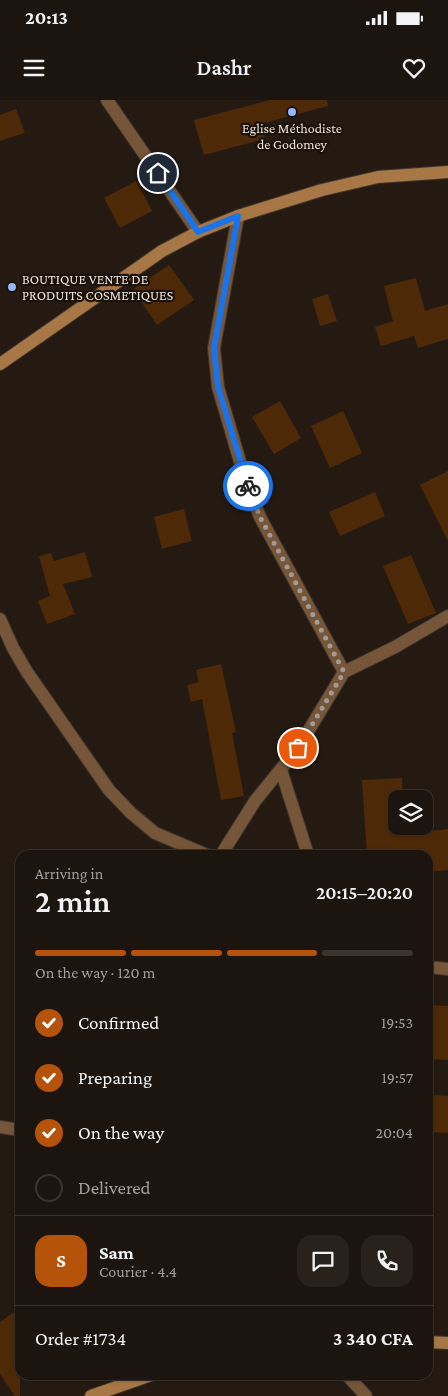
<!DOCTYPE html>
<meta charset="utf-8">
<style>
body{margin:0;font-family:"Crimson Pro",serif;background:#29211c;color:#f1f3f6;height:100vh;display:flex;flex-direction:column;font-size:19px;white-space:nowrap}
*{box-sizing:border-box;margin:0}
p{font-size:16px;color:#a09e9e}
.icon{flex:none;width:28px;height:28px;fill:none;stroke:currentColor;stroke-width:2;stroke-linecap:round;stroke-linejoin:round}
.map{position:relative;flex:1;overflow:hidden}
.details{position:absolute;left:15px;top:750px;width:418px;height:530px;display:flex;flex-direction:column;background:#1c140e;border-radius:15px;box-shadow:0 1px 4px #0004,0 0 0 1px #3a332e}
.details>*{flex:none}
.tools{position:absolute;left:388px;top:690px;display:grid;gap:10px}
.tools a{display:grid;place-items:center;width:45px;height:45px;border-radius:10px;background:#1c140e;box-shadow:0 1px 4px #0004,0 0 0 1px #3a332e;font-size:25px}
.pin{position:absolute;display:grid;place-items:center;width:42px;height:42px;color:#fff;margin:-21px;border:2px solid #fff;border-radius:50%;box-shadow:0 1px 5px #0007}
.courier{position:absolute;display:grid;place-items:center;width:50px;height:50px;margin:-25px;border:4px solid #1a73e8;border-radius:50%;background:#fff;color:#222;box-shadow:0 1px 6px #0007}
.head em{font-style:normal;font-weight:600}
.head div{display:flex;flex-direction:column-reverse}
.head{display:flex;align-items:center;justify-content:space-between;height:85px;padding:0 20px}
h1{font-size:32px;font-weight:600;line-height:38px}
.bar{display:grid;grid-template-columns:repeat(4,1fr);gap:8px 5px;align-content:center;height:60px;padding:0 20px}
.bar i{height:6px;border-radius:4px;background:#3a332e}
.bar .on{background:#b45309}
.bar p{grid-column:span 4}
.line{display:flex;align-items:center;gap:12px;padding:0 20px;border-top:1px solid #3a332e}
.line div{flex:1}
.round{display:grid;place-items:center;flex:none;width:52px;height:52px;border-radius:15px;background:#29211c}
ol{padding:0 20px;list-style:none}
li{display:flex;align-items:center;gap:15px;height:55px}
li p{margin-inline-start:auto}
li .icon{padding:5px;border-radius:50%;background:#b45309;color:#fff;stroke-width:4}
li:last-child{color:#a09e9e}
li i{width:28px;height:28px;border:2px solid #3a332e;border-radius:50%}
.status{display:flex;justify-content:space-between;align-items:center;height:35px;padding:0 25px;background:#1c140e;direction:ltr}
.status svg{height:14px;fill:currentColor}
header{display:flex;justify-content:space-between;align-items:center;height:65px;padding:0 20px;background:#1c140e;font-size:22px;font-weight:600}
.map>svg:first-child{display:block}
.building{fill:#4e2907}
.lines{fill:none;stroke-linecap:round;stroke-linejoin:round}
.street-casing{stroke:#40362e;stroke-width:14}
.secondary-casing{stroke:#40362e;stroke-width:14}
.street{stroke:#755639;stroke-width:12}
.secondary{stroke:#a87746;stroke-width:12}
.done{stroke:#a49b94;stroke-width:5;stroke-dasharray:0 9}
.route{stroke:#1a73e8;stroke-width:6}
.poi-dot{fill:#96b6fd;stroke:#1b1109;stroke-width:2}
.labels{text-anchor:middle;dominant-baseline:central;stroke-width:4.5;stroke-linejoin:round;paint-order:stroke}
.poi-label{font-size:14px;fill:#e8e0da;stroke:#1b1109}
</style>
<div class="status"><b>20:13</b><svg viewBox="0 0 49 12"><path d="M0 12V9h3v3zM5 12V6h3v6zM10 12V3h3v9zM15 12V0h3v12zM26 1h20v11H26zM47 4h2v5h-2z"/></svg></div>
<header><svg class="icon" aria-label="menu" viewBox="0 0 24 24"><path d="M4 6h16M4 12h16M4 18h16"/></svg>Dashr<svg class="icon" aria-label="heart" viewBox="0 0 24 24"><path d="M12 20l-8-8c-3-5 5-10 8-4 3-6 11-1 8 4z"/></svg></header>
<div class="map">
<svg width="448" height="1296" viewBox="0 0 448 1296">
<rect width="100%" height="100%" fill="#251a12"/>
<g class="building">
<path d="M270,0H327L328,6L260,24L265,39L204,55L194,20Z"/>
<path d="M16,9L25,33L0,41V15Z"/>
<path d="M136,81L152,111L120,128L104,98Z"/>
<path d="M169,165L194,200L157,225L133,189Z"/>
<path d="M416,178L425,211L448,204V239L418,248L414,236L381,246L375,227L393,221L384,186Z"/>
<path d="M328,194L337,221L320,226L312,199Z"/>
<path d="M280,301L301,338L274,354L252,317Z"/>
<path d="M343,311L362,353L330,368L311,326Z"/>
<path d="M448,371V441L420,385Z"/>
<path d="M375,392L385,416L340,436L329,412Z"/>
<path d="M184,409L192,441L162,449L154,417Z"/>
<path d="M85,452L92,477L63,484L75,514L47,524L38,501L50,496L39,456L51,453L54,461Z"/>
<path d="M411,455L436,513L408,524L383,466Z"/>
<path d="M221,564L236,632L232,633L244,696L221,700L202,599L191,602L187,585L199,582L196,570Z"/>
<path d="M402,678L403,699H396V735L448,729V770L428,772V755H367L362,680Z"/>
<path d="M428,905L448,906V960L428,959Z"/>
<path d="M431,995L448,996V1033L429,1032Z"/>
<path d="M20,1208V1296H15L0,1274V1222Z"/>
</g>
<g class="lines">
<defs>
<g id="street">
<path d="M107,0L198,132"/>
<path d="M238,116L214,248L218,287L246,382L260,417L344,572"/>
<path d="M0,519L13,548L27,572L109,690L131,713L155,733L207,755"/>
<path d="M281,670L308,755"/>
<path d="M221,755L255,701L298,648L344,572L395,547L448,516"/>
<path d="M428,867L448,869"/>
<path d="M0,1027L20,1030"/>
<path d="M347,1275L366,1296"/>
</g>
<g id="secondary">
<path d="M0,264L162,151L198,132L238,116L322,90L378,77L448,72"/>
<path d="M428,1242L448,1243"/>
<path d="M91,1296L151,1275"/>
</g>
</defs>
<use href="#street" class="street-casing"/>
<use href="#secondary" class="secondary-casing"/>
<use href="#street" class="street"/>
<use href="#secondary" class="secondary"/>
</g>
<g class="lines">
<path class="done" d="M248,386L260,417L344,572L298,648"/>
<path class="route" d="M158,73L198,132L238,116L214,248L218,287L248,386"/>
</g>
<g class="poi-dot">
<circle cx="292" cy="12" r="5"/>
<circle cx="12" cy="187" r="5"/>
</g>
<g class="labels">
<g class="poi-label">
<text x="292" y="28">Eglise Méthodiste<tspan x="292" dy="16">de Godomey</tspan></text>
<text x="22" y="179" text-anchor="start">BOUTIQUE VENTE DE<tspan x="22" dy="16">PRODUITS COSMETIQUES</tspan></text>
</g>
</g>
</svg>
<div class="tools">
<a><svg class="icon" aria-label="layers" viewBox="0 0 24 24"><path d="M12 4l9 5-9 5-9-5zM3 14l9 5 9-5"/></svg></a>
</div>
<div class="pin" style="left:298px;top:648px;background:#ea580c"><svg class="icon" aria-label="bag" viewBox="0 0 24 24"><path d="M5 8h14l-1 12H6zM9 8a3 3 0 0 1 6 0"/></svg></div>
<div class="pin" style="left:158px;top:73px;background:#1f2937"><svg class="icon" aria-label="home" viewBox="0 0 24 24"><path d="M3 11l9-7 9 7M6 9v11h12V9"/></svg></div>
<div class="courier" style="left:248px;top:386px"><svg class="icon" aria-label="bike" viewBox="0 0 24 24"><circle cx="6" cy="16" r="4"/><circle cx="18" cy="16" r="4"/><path d="M6 16l4-8h5l3 8M10 8l3 8H6M13 5h3"/></svg></div>
<section class="details">
<div class="head"><div><h1>2 min</h1><p>Arriving in</p></div><em>20:15–20:20</em></div>
<div class="bar"><i class="on"></i><i class="on"></i><i class="on"></i><i></i><p>On the way · 120 m</p></div>
<ol>
<li><svg class="icon" aria-label="check" viewBox="0 0 24 24"><path d="M5 12l5 5 9-10"/></svg>Confirmed<p>19:53</p></li>
<li><svg class="icon" aria-label="check" viewBox="0 0 24 24"><path d="M5 12l5 5 9-10"/></svg>Preparing<p>19:57</p></li>
<li><svg class="icon" aria-label="check" viewBox="0 0 24 24"><path d="M5 12l5 5 9-10"/></svg>On the way<p>20:04</p></li>
<li><i></i>Delivered</li>
</ol>
<div class="line" style="height:90px"><b class="round" style="background:#b45309;color:#fff">S</b><div><b>Sam</b><p>Courier · 4.4</p></div><a class="round"><svg class="icon" aria-label="chat" viewBox="0 0 24 24"><path d="M4 5h16v11H9l-5 4z"/></svg></a><a class="round"><svg class="icon" aria-label="phone" viewBox="0 0 24 24"><path d="M5 4h4l2 5-3 2q2 4 5 5l2-3 5 2v4C11 20 4 13 5 4z"/></svg></a></div>
<div class="line" style="height:65px"><div>Order #1734</div><b>3 340 CFA</b></div>
</section>
</div>
